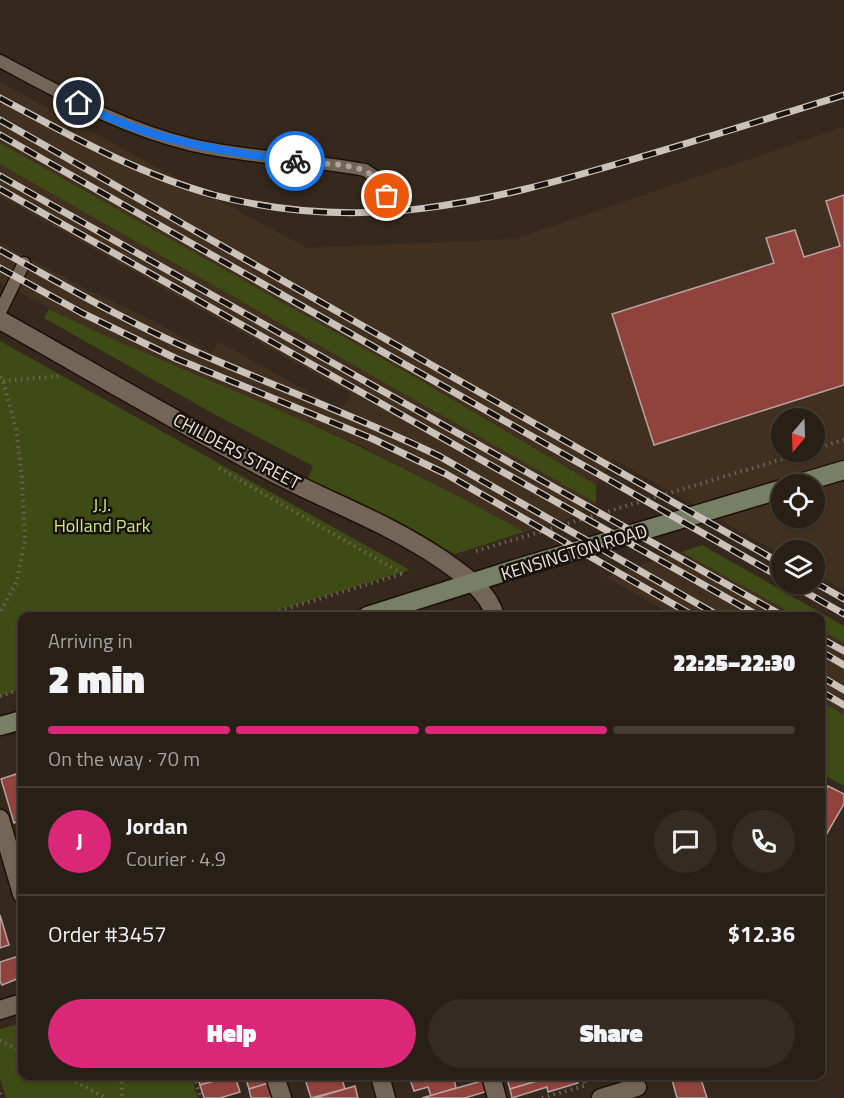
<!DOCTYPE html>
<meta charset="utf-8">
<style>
body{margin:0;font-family:"Titillium Web",sans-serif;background:#342c23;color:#f1f3f6;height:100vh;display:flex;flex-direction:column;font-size:22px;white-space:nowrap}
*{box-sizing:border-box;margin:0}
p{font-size:20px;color:#a5a2a1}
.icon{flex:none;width:33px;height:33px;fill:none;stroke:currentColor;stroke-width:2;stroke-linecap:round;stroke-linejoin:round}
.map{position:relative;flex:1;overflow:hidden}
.sheet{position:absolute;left:18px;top:612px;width:807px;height:468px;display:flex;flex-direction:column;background:#281f16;border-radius:12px;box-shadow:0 2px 4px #0004,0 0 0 2px #443d35}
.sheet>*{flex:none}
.needle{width:39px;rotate:199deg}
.buttons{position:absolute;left:771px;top:408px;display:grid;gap:12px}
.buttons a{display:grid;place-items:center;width:54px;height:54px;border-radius:50%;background:#281f16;box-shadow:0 2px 4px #0004,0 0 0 2px #443d35;font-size:30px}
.pin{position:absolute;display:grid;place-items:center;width:51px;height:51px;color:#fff;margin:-26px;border:3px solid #fff;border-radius:50%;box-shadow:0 2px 6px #0007}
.courier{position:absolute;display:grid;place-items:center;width:60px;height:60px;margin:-30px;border:4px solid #1a73e8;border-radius:50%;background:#fff;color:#222;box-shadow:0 2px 8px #0007}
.headline em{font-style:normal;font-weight:800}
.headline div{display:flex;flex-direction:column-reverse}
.headline{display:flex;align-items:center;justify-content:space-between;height:102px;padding:0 30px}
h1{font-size:39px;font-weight:800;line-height:45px}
.bar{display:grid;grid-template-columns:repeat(4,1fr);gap:9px 6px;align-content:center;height:72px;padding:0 30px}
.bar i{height:8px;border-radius:4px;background:#443d35}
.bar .selected{background:#db2777}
.bar p{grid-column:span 4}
.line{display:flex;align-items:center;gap:15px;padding:0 30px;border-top:2px solid #443d35}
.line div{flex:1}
.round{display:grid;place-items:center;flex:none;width:63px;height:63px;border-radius:32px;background:#342c23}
.action{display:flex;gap:12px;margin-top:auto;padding:12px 30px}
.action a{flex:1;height:69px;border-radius:36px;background:#db2777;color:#fff;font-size:24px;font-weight:800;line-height:69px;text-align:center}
.action a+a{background:#342c23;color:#f1f3f6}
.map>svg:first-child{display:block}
.built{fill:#41301f;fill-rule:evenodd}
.green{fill:#3e4b14}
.building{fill:#90433c;stroke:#b8a29f;stroke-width:1.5}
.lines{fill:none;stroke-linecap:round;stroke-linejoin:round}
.lane-casing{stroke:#1c1106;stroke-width:15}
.street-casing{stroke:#1c1106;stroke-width:21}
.secondary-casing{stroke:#1c1106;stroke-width:21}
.path{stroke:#6e6358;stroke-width:4;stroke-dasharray:1.5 4.5;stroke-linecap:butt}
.lane{stroke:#736658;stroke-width:12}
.street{stroke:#736658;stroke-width:18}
.secondary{stroke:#778065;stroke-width:18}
.rail-casing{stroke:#cbc2b9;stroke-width:7}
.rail{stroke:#18120d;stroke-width:4.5;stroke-dasharray:14;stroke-linecap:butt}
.done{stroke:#ada39a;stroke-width:6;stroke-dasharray:0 10.8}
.route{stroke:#1a73e8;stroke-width:8}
.labels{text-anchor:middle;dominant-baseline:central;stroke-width:5;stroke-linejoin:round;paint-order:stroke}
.street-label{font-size:18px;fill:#ede5dd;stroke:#18120d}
.park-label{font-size:18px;fill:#cee97f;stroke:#18120d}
</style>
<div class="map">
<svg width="844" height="1098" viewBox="0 0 844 1098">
<rect width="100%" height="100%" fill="#35291d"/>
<g class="built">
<path d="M0,82L307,248L514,239L844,127V590L815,573L814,550H782L781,554L613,459L596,485V503L591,507L564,521L524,532L412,471L357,444L92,331L0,282V243L86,289L150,319L211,353L219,342L341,410L351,394L0,196ZM782,418H814V452H782ZM782,484H814V518H782Z"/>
<path d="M682,552L746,587L797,616H674L605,577Z"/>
<path d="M821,630L844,643V715L821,701Z"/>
</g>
<g class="green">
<path d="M0,143L418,379L596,485V503L0,164Z"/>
<path d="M49,309C125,347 205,377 283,412C366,448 446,488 524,532L455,554L377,513L308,479L313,466L214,414L44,318Z"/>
<path d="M0,341L410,570L259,616H22V689L0,696Z"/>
<path d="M702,545L844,626V643L821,630L820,616H797L682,552Z"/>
<path d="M821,701L844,715V786L821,773Z"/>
<path d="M22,1023V1076H191L198,1098H6L0,1079V1029Z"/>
</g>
<g class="building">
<path d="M844,195V385L654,445L612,314L774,263L766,238L795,230L804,257L840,246L826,201Z"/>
<path d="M16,774L22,796V820L14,823L1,779Z"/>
<path d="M828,786L844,794V804L826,835L820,832V800Z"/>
<path d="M0,915L9,945L0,948Z"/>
<path d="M22,955V977L2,985L0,981V962Z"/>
<path d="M197,1076H232L200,1085Z"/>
<path d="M232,1076H235L240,1092L220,1098H204L200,1085Z"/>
<path d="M245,1076H267L269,1083L249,1089Z"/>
<path d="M304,1076H353L342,1079L345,1089L311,1098Z"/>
<path d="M409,1076H464L454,1079L456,1088L431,1096L428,1087L414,1091Z"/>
<path d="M518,1076H554L510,1089L507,1079Z"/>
<path d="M554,1076H575L578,1083L548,1092L547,1087L512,1098L510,1089Z"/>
<path d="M671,1076H700L707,1098H677Z"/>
<path d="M485,1080L488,1091L465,1098H422Z"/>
<path d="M269,1083L274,1098H251L249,1089Z"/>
<path d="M355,1086L358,1098H315Z"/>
</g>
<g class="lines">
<defs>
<g id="lane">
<path d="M0,61C64,95 121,128 192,145C249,158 308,159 365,170C385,182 386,190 389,213"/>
<path d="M0,312L24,263"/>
</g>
<g id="street">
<path d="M0,320C87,369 174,420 262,467C321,499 388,522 444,561C464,575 488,591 495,616"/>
<path d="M0,819L22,894"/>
<path d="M0,1010L22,1003"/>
<path d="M275,1076L282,1098"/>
<path d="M380,1076L386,1098"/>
<path d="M491,1076L497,1098"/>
<path d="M601,1098L637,1087"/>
</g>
<g id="secondary">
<path d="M797,484L844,470"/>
<path d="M367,616L508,571L782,489"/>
<path d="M0,726L22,720"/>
</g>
</defs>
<use href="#lane" class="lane-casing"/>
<use href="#street" class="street-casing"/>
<use href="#secondary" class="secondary-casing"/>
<g class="path">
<path d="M0,377L3,381L16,429L22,479L25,539L17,581L0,613"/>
<path d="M3,381L59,376"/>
<path d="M814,449L844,440"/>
<path d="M219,468L403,574"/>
<path d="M476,551L806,452"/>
<path d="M262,616L402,574"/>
<path d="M0,696L22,689"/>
<path d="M0,1040L22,1052"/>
<path d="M65,1076L106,1098"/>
<path d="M121,1076L122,1098"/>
<path d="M194,1076L201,1098"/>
<path d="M582,1076L586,1086"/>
<path d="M0,1093L2,1098"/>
<path d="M542,1098L587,1085"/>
</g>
<use href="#lane" class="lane"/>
<use href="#street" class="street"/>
<use href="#secondary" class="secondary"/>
<defs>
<g id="rail">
<path d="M0,98C69,135 138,174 214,195C362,234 485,203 627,161C700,140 772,117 844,95"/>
<path d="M0,120L782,564"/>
<path d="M0,135L782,578"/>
<path d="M0,176L783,616"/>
<path d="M0,189L759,616"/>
<path d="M0,250C59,283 117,316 178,344C265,383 354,415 439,456L719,616"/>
<path d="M0,268L82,313L177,359L373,439L446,474L694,616"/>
<path d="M814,582L844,599"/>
<path d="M791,584L844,614"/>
<path d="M820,638L844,651"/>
<path d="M820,651L844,665"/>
<path d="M820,676L844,690"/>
<path d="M820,691L844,705"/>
</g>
</defs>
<use href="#rail" class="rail-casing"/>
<use href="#rail" class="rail"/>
</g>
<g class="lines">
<path class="done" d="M295,161C326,166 376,158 387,196"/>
<path class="route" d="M79,103C146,140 221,151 295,161"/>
</g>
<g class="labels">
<g class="street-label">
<text transform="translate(237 451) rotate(28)">CHILDERS STREET</text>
<text transform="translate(574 552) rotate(-17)">KENSINGTON ROAD</text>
</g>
<g class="park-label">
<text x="102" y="504">J.J.<tspan x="102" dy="21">Holland Park</tspan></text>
</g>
</g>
</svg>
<div class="buttons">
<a><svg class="needle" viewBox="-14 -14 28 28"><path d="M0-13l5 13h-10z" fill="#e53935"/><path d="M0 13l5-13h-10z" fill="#a5a2a1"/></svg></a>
<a><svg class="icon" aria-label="locate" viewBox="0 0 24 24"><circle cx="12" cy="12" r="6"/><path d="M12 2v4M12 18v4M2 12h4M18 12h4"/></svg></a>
<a><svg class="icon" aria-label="layers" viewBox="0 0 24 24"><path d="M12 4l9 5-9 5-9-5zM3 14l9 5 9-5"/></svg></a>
</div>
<div class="pin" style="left:387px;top:196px;background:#ea580c"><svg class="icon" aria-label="bag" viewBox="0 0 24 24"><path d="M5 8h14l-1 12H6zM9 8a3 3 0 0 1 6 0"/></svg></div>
<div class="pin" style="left:79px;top:103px;background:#1f2937"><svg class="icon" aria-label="home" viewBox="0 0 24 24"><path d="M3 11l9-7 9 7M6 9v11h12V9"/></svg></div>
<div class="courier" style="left:295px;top:161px"><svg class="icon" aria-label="bike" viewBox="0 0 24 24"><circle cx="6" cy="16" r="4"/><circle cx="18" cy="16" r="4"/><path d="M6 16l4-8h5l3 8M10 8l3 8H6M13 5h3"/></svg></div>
<section class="sheet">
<div class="headline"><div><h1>2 min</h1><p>Arriving in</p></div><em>22:25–22:30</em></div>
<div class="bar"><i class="selected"></i><i class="selected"></i><i class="selected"></i><i></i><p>On the way · 70 m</p></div>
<div class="line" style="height:108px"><b class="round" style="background:#db2777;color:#fff">J</b><div><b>Jordan</b><p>Courier · 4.9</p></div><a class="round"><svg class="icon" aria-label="chat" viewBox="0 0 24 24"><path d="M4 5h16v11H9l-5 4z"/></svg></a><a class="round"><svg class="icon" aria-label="phone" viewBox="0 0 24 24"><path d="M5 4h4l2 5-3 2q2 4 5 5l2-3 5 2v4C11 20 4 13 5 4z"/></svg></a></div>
<div class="line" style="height:78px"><div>Order #3457</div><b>$12.36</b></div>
<div class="action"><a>Help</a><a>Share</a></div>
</section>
</div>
